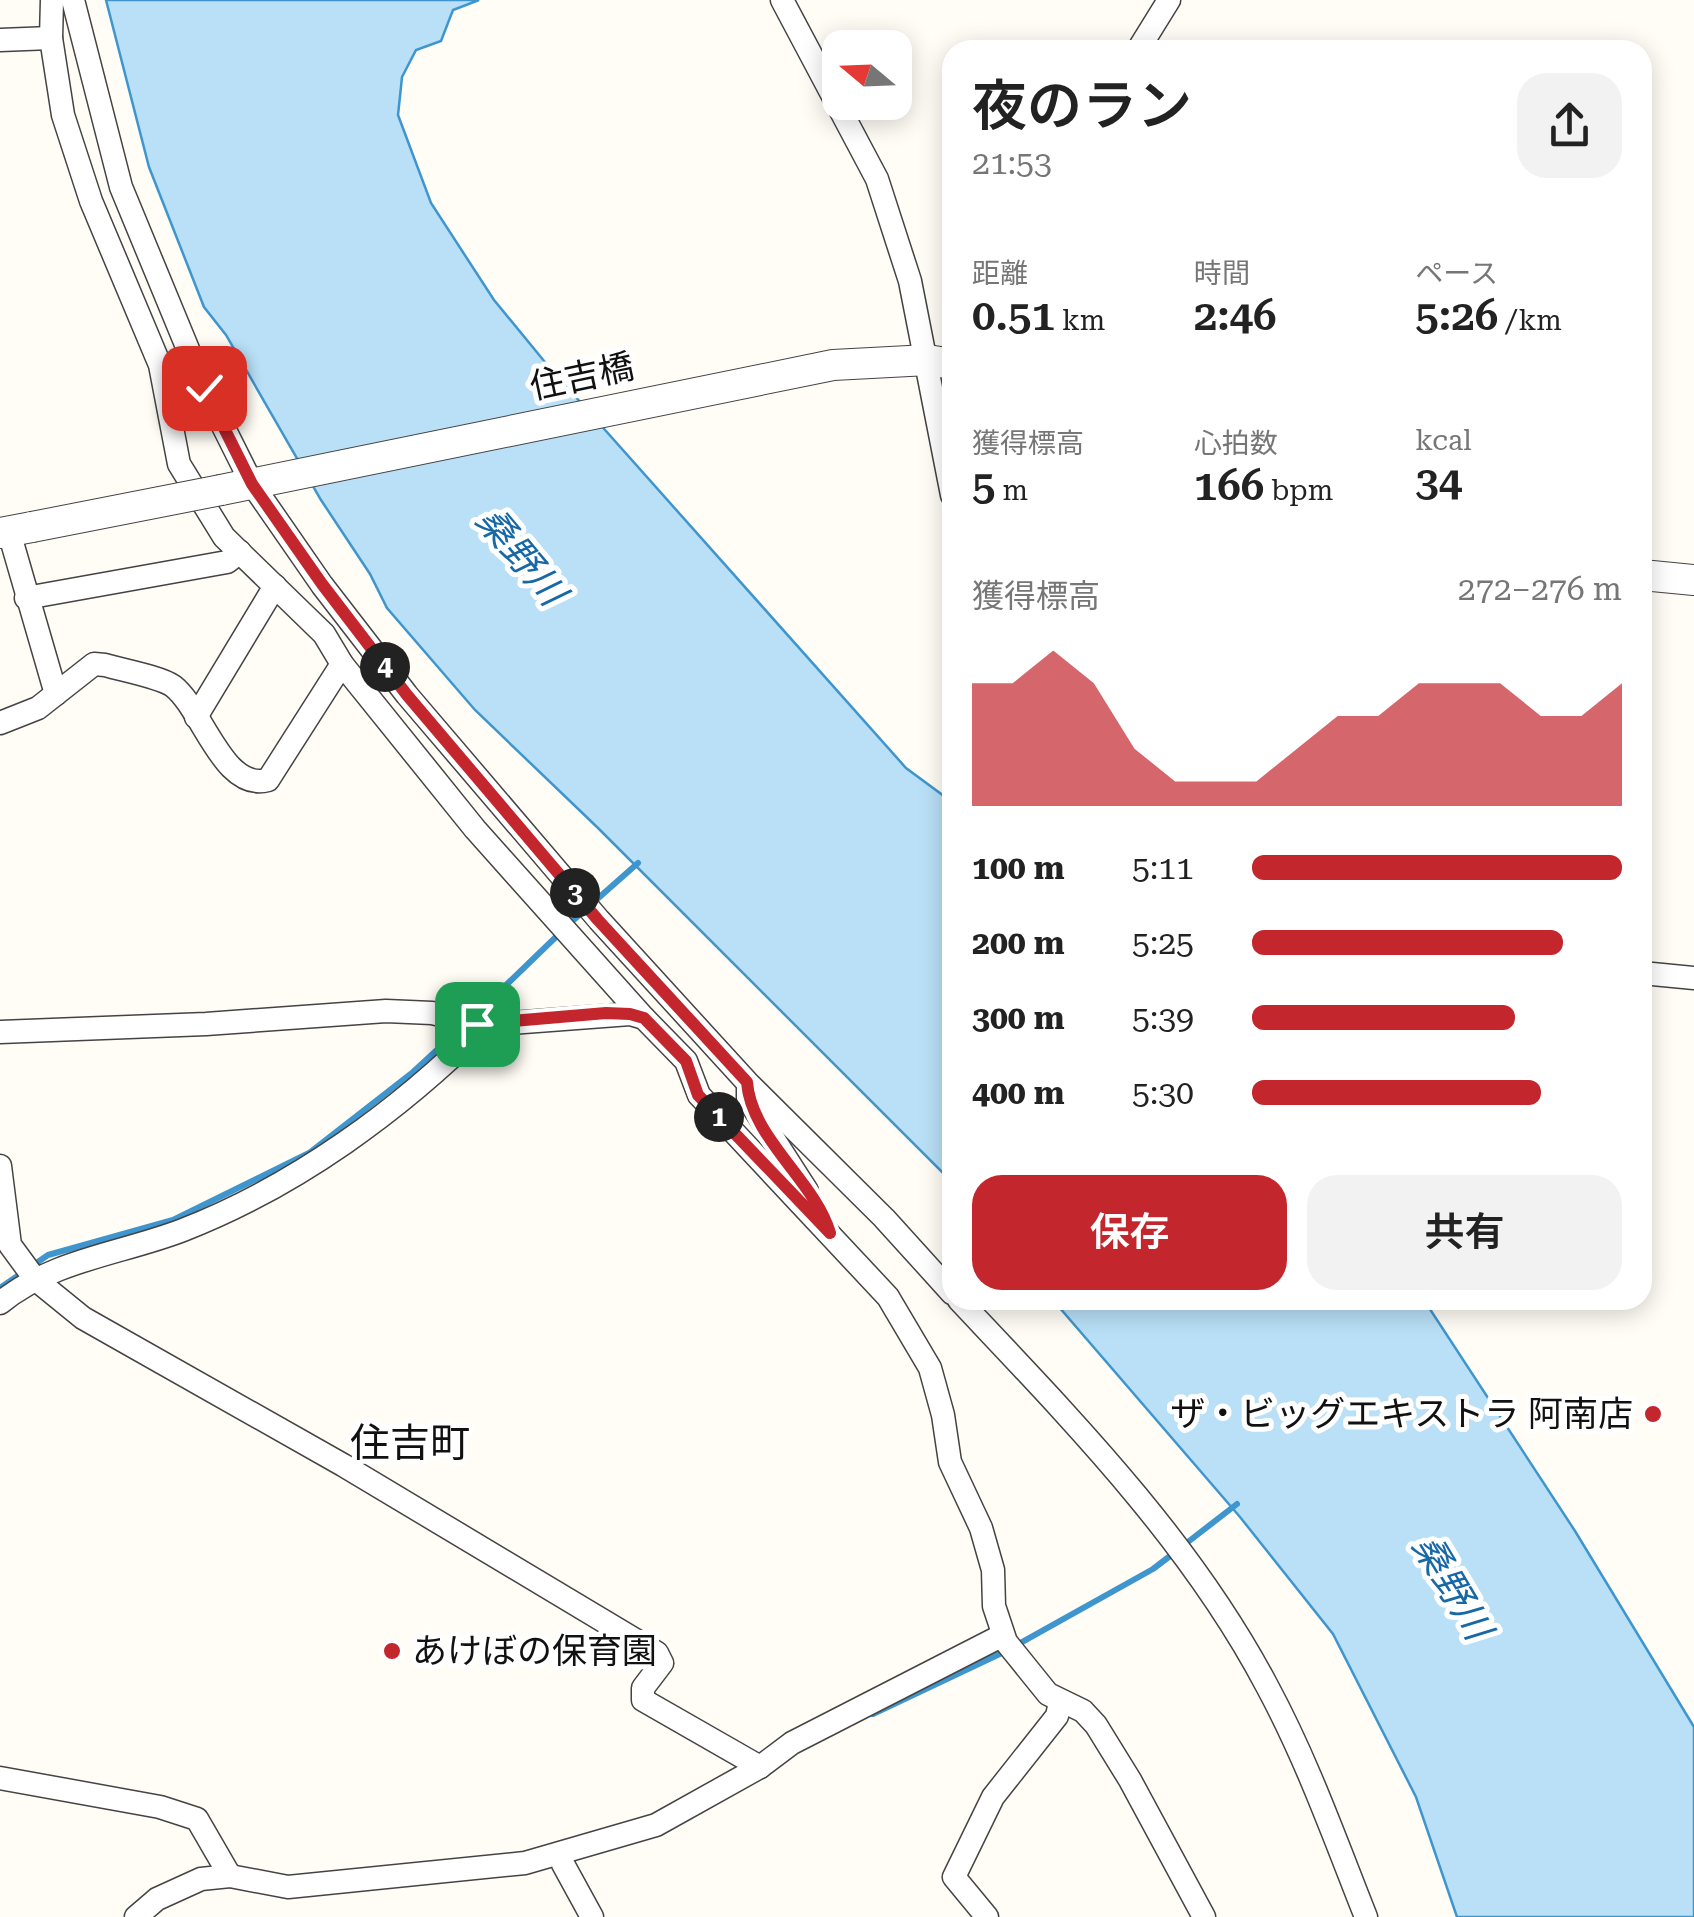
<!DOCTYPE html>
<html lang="ja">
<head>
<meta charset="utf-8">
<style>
  :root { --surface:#fff; --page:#f2f2f2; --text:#222; --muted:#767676; --accent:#c4262e }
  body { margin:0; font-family:"Roboto Serif","Noto Sans JP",serif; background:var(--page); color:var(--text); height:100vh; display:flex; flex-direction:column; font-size:38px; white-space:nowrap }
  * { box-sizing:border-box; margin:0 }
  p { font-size:32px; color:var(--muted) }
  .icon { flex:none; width:55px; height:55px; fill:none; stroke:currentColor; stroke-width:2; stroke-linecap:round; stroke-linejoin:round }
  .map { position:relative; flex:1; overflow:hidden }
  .details { position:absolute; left:942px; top:40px; width:710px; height:1270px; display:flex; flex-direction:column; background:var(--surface); border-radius:30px; box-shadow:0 5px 25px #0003 }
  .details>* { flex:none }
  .needle { width:65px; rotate:289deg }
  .fabs { position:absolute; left:822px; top:30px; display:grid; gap:20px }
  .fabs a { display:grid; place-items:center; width:90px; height:90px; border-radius:20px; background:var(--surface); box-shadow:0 5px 25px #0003; font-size:50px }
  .pin { position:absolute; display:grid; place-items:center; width:85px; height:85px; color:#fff; margin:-42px; border-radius:20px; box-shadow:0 5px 15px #0006 }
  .km { position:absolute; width:50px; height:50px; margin:-25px; border-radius:50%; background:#222; color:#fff; font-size:28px; line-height:50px; text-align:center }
  .round { display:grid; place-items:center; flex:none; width:105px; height:105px; border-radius:30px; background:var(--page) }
  .overview { display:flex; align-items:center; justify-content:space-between; height:170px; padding:0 30px }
  h1 { font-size:55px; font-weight:600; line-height:75px }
  .stats { display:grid; grid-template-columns:repeat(3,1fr); gap:15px; height:170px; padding:10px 30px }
  .stats div { display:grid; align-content:center }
  .stats b { font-size:42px; font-weight:600 }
  .stats small { font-size:28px; font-weight:400 }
  .stats p { font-size:28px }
  .chart { height:280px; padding:20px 30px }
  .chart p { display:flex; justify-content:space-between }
  .chart svg { width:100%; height:180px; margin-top:10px; fill:var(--accent); opacity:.7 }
  .cta { display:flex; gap:20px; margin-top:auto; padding:20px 30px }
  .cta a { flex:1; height:115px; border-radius:30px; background:var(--accent); color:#fff; font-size:40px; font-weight:600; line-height:115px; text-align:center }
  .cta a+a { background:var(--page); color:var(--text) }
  ul { padding:0 30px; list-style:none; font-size:32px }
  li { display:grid; grid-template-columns:160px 120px 1fr; align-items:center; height:75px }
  li i { height:25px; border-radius:12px; background:var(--accent) }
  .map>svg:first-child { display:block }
  .water { fill:#b9e0f7; stroke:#3f96cf; stroke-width:2.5 }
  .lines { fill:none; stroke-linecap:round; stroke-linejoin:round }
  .stream { stroke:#3f96cf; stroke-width:6 }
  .minor-casing { stroke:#444; stroke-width:25 }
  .tertiary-casing { stroke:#444; stroke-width:32 }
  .minor { stroke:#fff; stroke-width:22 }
  .tertiary { stroke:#fff; stroke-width:30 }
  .tertiary-bridge-casing { stroke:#444; stroke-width:32; stroke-linecap:butt }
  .tertiary-bridge { stroke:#fff; stroke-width:30 }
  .route-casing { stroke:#fff; stroke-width:20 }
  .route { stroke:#c4262e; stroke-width:12 }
  .poi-dot { fill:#c4262e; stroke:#fff; stroke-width:4 }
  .labels { text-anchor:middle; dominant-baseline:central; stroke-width:10; stroke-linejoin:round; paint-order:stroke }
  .street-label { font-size:35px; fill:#111; stroke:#fff }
  .poi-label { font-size:35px; fill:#111; stroke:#fff; text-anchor:end }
  .water-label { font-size:38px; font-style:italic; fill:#1768a6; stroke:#fff }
  .quarter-label { font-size:40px; fill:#111; stroke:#fff }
</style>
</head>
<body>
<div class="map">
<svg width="1694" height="1917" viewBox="0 0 1694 1917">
  <rect width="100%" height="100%" fill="#fffdf5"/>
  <g class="water">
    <polygon points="106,0 479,0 453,10 441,41 416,50 402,77 398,115 431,203 494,300 549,367 906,768 952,802 952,1182 598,828 475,710 387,608 370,574 321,500 226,335 204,307 149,167"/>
    <polygon points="1053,1300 1424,1300 1575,1531 1694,1727 1694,1917 1457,1917 1416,1797 1333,1634 1240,1517"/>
  </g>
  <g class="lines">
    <g class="stream">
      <polyline points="569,924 638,863"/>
      <polyline points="472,1018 560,933"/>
      <polyline points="0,1288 48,1255 173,1220 309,1153 413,1072 463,1026"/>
      <polyline points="1184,1545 1237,1504"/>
      <polyline points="1017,1645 1153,1569 1174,1553"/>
      <polyline points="873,1714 1006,1651"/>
    </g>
    <g class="minor-casing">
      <g id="minor">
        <polyline points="52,0 51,38 63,115 91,201 160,365 179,464 224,537 324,634 342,664 475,829 644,1018"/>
        <polyline points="73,0 121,187 204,388 252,484 322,585 407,695 599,920 747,1082 884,1218 952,1293"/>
        <polyline points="782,0 877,179 910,281 952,495"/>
        <polyline points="0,40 51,38"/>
        <polyline points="1138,50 1169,0"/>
        <polyline points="9,532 56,694"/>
        <polyline points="26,598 227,562 240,552"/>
        <polyline points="196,717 275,586"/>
        <path d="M 0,723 L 38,708 L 94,664 L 105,665 C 122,670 160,677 173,686 C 203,709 223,792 268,780 L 342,664"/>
        <polyline points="1642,973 1694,978"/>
        <polyline points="0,1032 206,1024 386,1011 432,1013 485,1025 630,1014 644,1018 686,1061 699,1095 888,1297 930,1368 943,1415 950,1462 981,1528 993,1570 994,1606 1006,1642 1048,1694 1083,1711 1096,1725 1130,1780 1204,1917"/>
        <polyline points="748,1090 748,1099 807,1191"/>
        <polyline points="0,1166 10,1245 35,1279 83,1318 343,1465 657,1653 662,1663 643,1688 643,1700 760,1767"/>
        <path d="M 959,1300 C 1071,1419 1190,1540 1267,1686 C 1307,1760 1335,1839 1366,1917"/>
        <path d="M 0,1303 C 54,1259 121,1254 183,1230 C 296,1186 400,1110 485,1025"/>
        <polyline points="0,1778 160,1807 197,1819 230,1876"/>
        <polyline points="561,1854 563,1864 592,1917"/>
        <polyline points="136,1917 157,1899 201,1879 230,1876 288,1887 525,1863 656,1825 760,1767 792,1743 1003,1635"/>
        <polyline points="987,1917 954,1877 993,1797 1057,1716 1060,1702"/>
      </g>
    </g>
    <g class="tertiary-casing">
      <g id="tertiary">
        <polyline points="221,490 833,365 928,360 952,364"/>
        <polyline points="0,533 32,527"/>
        <polyline points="1642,575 1694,580"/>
      </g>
    </g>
    <use href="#minor" class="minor"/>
    <use href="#tertiary" class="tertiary"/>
    <g class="tertiary-bridge-casing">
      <polyline id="tertiary-bridge" points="32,527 221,490"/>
    </g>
    <use href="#tertiary-bridge" class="tertiary-bridge"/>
  </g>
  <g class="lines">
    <g class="route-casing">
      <path id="route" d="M 204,388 L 252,484 L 322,584 L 407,695 L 598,920 L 747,1082 C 751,1138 815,1181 830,1233 L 698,1095 L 686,1061 L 644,1018 L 630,1014 L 606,1013 L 477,1024"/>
    </g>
    <use href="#route" class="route"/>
  </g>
  <g class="poi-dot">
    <circle cx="1653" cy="1414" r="10"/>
    <circle cx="392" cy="1651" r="10"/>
  </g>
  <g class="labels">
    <g class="street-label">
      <text transform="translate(582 377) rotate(-12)">住吉橋</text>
    </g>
    <g class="poi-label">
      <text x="1633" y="1414">ザ・ビッグエキストラ 阿南店</text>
      <text x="412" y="1651" text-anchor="start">あけぼの保育園</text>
    </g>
    <g class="water-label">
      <text transform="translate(521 556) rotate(50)">桑野川</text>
      <text transform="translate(1452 1587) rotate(59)">桑野川</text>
    </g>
    <g class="quarter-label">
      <text x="410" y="1443">住吉町</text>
    </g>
  </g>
</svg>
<div class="fabs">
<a><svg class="needle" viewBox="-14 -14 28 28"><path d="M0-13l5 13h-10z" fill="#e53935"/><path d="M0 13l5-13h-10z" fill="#767676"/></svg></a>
</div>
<div class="pin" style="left:477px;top:1024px;background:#1e9e55"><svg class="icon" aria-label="arrive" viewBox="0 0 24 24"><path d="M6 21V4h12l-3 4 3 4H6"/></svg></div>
<div class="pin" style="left:204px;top:388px;background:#d93025"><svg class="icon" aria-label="check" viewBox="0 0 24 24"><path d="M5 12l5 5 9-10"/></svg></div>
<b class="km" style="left:719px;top:1117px">1</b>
<b class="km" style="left:575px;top:893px">3</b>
<b class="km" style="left:385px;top:667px">4</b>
<section class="details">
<div class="overview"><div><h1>夜のラン</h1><p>21:53</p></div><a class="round"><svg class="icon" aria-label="share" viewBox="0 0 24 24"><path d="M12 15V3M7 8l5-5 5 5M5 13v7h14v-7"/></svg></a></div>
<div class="stats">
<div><p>距離</p><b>0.51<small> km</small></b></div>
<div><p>時間</p><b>2:46</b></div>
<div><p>ペース</p><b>5:26<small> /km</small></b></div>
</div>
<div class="stats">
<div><p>獲得標高</p><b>5<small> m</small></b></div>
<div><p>心拍数</p><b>166<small> bpm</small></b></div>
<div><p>kcal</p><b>34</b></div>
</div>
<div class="chart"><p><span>獲得標高</span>272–276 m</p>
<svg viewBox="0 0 160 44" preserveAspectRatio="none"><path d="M0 44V14L10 14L20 6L30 14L40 30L50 38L60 38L70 38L80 30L90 22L100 22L110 14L120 14L130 14L140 22L150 22L160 14V44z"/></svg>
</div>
<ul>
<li><b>100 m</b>5:11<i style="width:100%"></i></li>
<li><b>200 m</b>5:25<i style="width:84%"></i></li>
<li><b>300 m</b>5:39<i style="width:71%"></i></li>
<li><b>400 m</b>5:30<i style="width:78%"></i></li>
</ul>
<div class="cta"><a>保存</a><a>共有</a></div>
</section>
</div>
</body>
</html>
